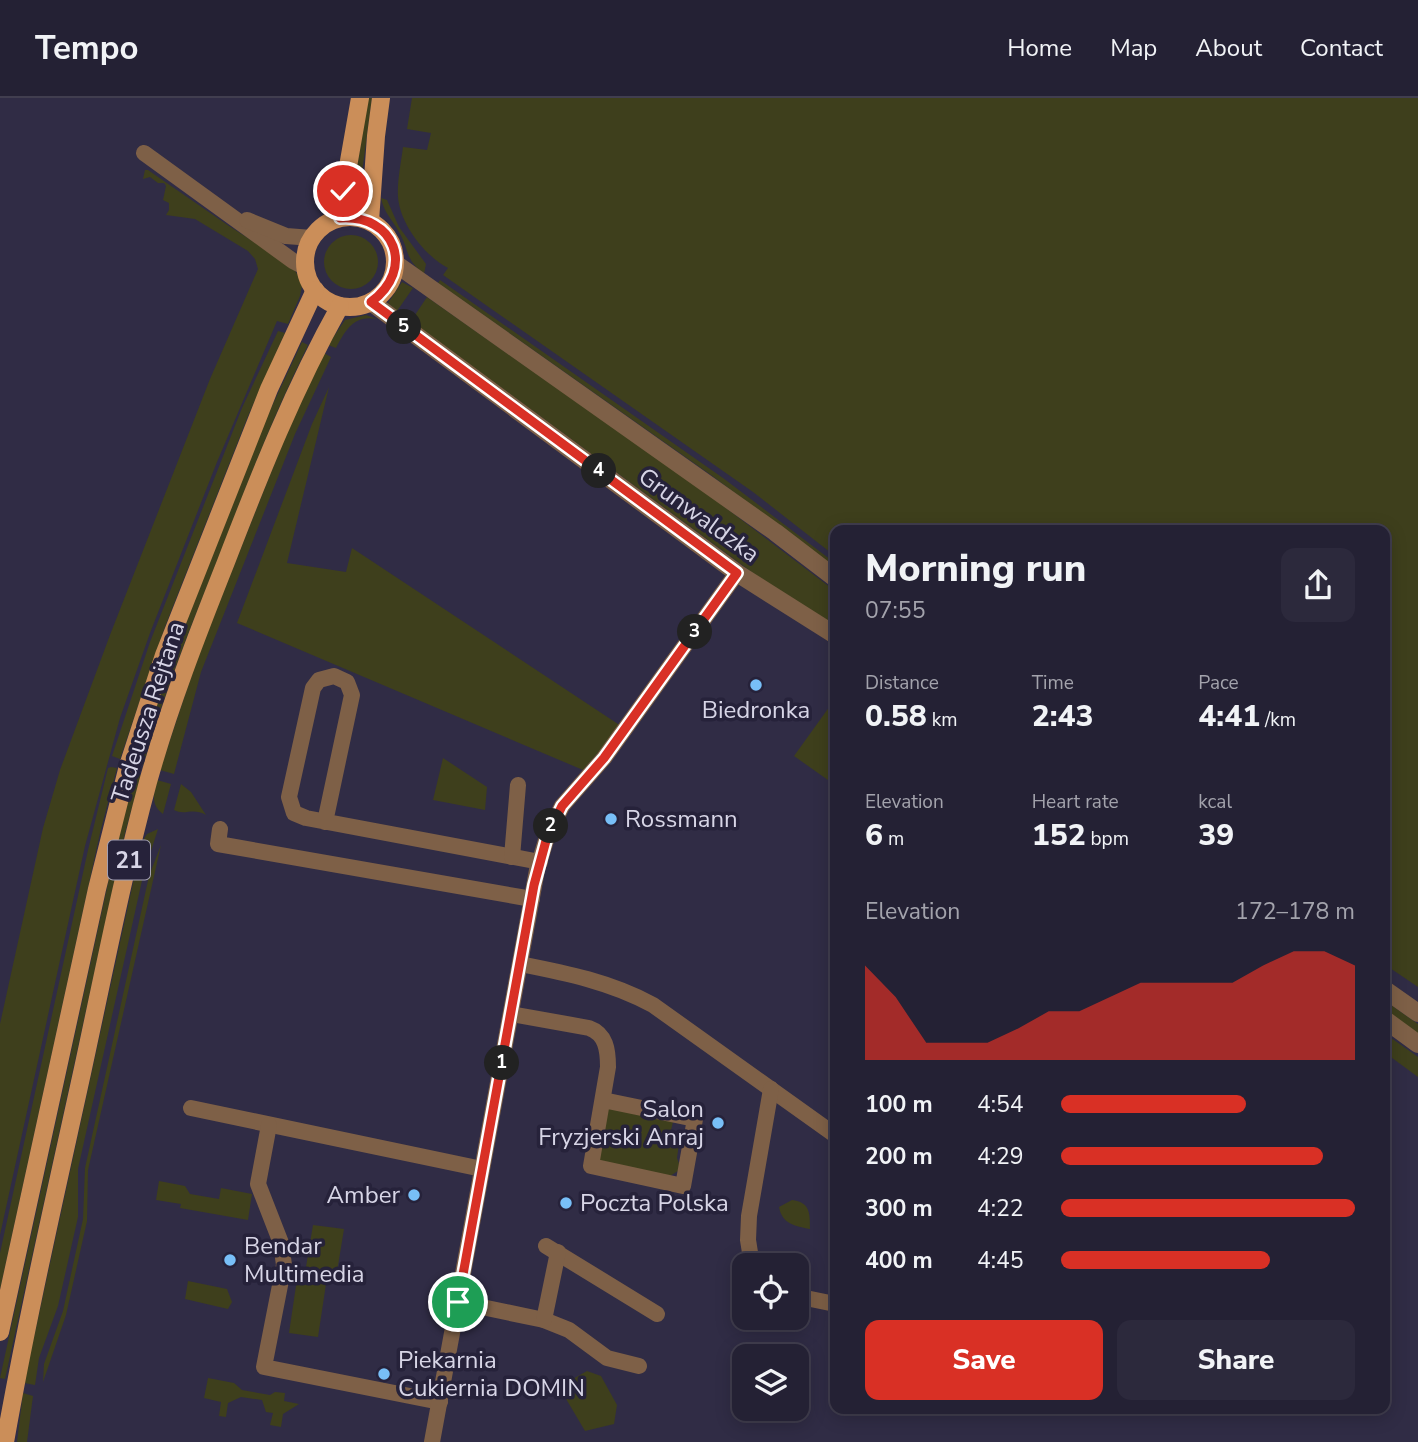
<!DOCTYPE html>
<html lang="en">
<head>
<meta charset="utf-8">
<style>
  :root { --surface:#242134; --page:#2c293c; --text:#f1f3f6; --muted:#a3a3ac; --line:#413e4f; --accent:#d93025 }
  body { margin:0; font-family:"Nunito Sans",sans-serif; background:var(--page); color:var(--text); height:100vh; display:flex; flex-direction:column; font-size:26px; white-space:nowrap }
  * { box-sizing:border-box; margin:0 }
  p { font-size:23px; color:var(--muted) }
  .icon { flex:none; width:38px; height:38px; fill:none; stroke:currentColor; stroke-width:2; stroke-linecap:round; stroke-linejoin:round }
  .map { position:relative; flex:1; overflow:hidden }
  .panel { position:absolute; left:830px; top:427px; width:560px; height:889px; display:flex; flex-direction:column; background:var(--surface); border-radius:14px; box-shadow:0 4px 18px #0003,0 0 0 2px var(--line) }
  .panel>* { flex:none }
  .buttons { position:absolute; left:732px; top:1155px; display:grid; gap:14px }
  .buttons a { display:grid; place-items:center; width:77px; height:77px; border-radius:14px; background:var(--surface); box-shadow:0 4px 18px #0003,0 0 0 2px var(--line); font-size:35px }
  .pin { position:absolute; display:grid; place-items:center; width:60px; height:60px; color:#fff; margin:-30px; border:4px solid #fff; border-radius:50%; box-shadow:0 2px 7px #0007 }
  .km { position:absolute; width:35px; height:35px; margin:-18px; border-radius:50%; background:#222; color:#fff; font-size:19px; line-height:35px; text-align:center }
  .round { display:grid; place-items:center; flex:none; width:74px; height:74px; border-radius:14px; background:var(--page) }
  .headline { display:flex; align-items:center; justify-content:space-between; height:119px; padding:0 35px }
  h1 { font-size:38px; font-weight:800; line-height:52px }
  .figures { display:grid; grid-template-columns:repeat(3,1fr); gap:10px; height:119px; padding:7px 35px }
  .figures div { display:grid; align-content:center }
  .figures b { font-size:30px; font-weight:800 }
  .figures small { font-size:19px; font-weight:400 }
  .figures p { font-size:19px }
  .chart { height:196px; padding:14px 35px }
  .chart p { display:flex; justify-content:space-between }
  .chart svg { width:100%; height:126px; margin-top:7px; fill:var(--accent); opacity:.7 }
  .cta { display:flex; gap:14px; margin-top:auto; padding:14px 35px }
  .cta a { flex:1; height:80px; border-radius:14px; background:var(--accent); color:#fff; font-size:28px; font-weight:800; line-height:80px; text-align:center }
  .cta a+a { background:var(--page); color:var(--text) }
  ul { padding:0 35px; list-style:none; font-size:23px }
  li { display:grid; grid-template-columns:112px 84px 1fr; align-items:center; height:52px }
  li i { height:18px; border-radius:9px; background:var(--accent) }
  header { display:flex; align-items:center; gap:42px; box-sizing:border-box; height:98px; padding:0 35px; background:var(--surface); border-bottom:2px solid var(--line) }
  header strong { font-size:33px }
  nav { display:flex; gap:38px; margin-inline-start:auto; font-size:24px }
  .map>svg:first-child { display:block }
  .green { fill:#3e3f1c }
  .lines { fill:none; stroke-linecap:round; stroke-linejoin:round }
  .minor { stroke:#7e6047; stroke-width:16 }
  .tertiary { stroke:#7e6047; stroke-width:18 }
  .primary { stroke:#cb8e59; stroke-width:18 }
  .route-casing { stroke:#fff; stroke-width:14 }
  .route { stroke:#d93025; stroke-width:9 }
  .poi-dot { fill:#78bff7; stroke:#26223a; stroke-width:2.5 }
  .labels { text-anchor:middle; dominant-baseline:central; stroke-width:7; stroke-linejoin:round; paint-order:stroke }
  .shield { fill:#26223a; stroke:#a29fb2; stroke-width:2 }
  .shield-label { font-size:23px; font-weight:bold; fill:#d7d5e6 }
  .street-label { font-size:24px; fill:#d7d5e6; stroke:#26223a }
  .poi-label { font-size:24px; fill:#d7d5e6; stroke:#26223a; text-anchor:start }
</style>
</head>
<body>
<header>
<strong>Tempo</strong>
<nav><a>Home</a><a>Map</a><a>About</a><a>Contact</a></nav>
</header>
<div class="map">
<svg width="1418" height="1344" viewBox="0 0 1418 1344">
  <rect width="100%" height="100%" fill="#302c45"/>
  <g class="green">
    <polygon points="368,0 372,0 361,82 355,81"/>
    <path d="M 412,0 L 1418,0 L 1418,889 L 1384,866 L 1384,432 L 835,432 L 835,458 L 753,394 L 443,177 L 448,170 C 425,158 400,126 398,99 C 397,83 401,65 403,49 L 427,52 L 431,35 L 407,31 Z"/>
    <polygon points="145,72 148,72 229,128 292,168 299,179 302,188 300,198 288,226 277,223 217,364 150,535 120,620 85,748 0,1137 0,926 43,730 60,672 110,537 210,281 258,171 255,161 248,153 195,121 166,117 169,112 169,105 163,102 166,88 164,85 158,85 150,79 143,81"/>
    <path d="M 381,100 L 387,102 L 399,129 L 426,166 L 424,176 C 404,160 410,153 399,134 C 392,121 384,115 381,100 Z"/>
    <circle cx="351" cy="164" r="27"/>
    <polygon points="440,182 723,380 835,465 835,470 711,377 438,185"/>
    <polygon points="402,184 413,190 397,213 388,205"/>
    <polygon points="427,199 709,397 835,493 835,527 757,478 411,223"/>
    <path d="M 366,217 L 377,221 C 354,217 346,231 336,250 L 328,247 L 345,222 Z"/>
    <polygon points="278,233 285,235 248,318 166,526 120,661 112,658 150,544 242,310"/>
    <path d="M 302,244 L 308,247 C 275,314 248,383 221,453 C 193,523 164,594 143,667 L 137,666 L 165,578 L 265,323 Z"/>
    <polygon points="324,255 331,259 295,336 201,574 174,676 160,672 198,558 291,324"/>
    <polygon points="329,289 287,465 346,474 352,450 621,628 583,672 237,525 312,326"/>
    <polygon points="835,601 835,687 794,658"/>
    <polygon points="443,660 487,689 485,712 433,702"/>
    <polygon points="111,669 117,670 100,735 0,1192 0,1155 88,752 108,670"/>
    <polygon points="134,675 141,677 125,735 5,1281 0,1280 117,744"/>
    <path d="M 157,682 L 171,686 L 163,716 C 150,706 154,696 157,682 Z"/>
    <path d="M 181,686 L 191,694 L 206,717 C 193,709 185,718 174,712 Z"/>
    <polygon points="158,731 143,778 78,1071 78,1119 58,1208 39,1260 35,1287 24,1285 142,744 147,736"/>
    <polygon points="161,747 88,1072 87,1123 66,1217 43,1284 44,1266 63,1213 83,1121 85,1070 149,778"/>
    <polygon points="1384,902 1418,926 1418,937 1384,913"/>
    <polygon points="1384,935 1418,959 1418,979 1384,954"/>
    <polygon points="615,1008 673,1024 671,1032 679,1046 677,1060 681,1071 667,1080 601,1064 598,1060 606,1011"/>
    <polygon points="159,1083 185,1088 190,1096 219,1101 221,1090 252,1096 248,1122 180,1110 181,1106 156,1102"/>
    <path d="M 792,1102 C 810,1104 810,1115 810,1131 C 795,1128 782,1126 779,1109 Z"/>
    <polygon points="313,1127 344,1131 336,1180 305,1175"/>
    <polygon points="297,1181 326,1186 318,1239 289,1235"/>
    <polygon points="188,1183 227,1191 232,1204 228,1211 185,1201"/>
    <polygon points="587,1273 601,1278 617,1307 614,1326 585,1333 562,1294 564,1286"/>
    <polygon points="208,1280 234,1285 242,1292 270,1297 275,1294 285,1295 284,1303 299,1306 283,1316 281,1329 270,1327 273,1315 266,1314 262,1302 241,1299 228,1305 226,1319 219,1318 221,1304 204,1300"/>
    <polygon points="23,1295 33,1298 27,1344 17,1344"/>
  </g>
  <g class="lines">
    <g class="minor">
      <polyline points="144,55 293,163 305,169"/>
      <polyline points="247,122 286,138 312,140"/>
      <polyline points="325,724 352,597 347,584 334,578 319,582 313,590 289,699 294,715 306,720 540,764"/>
      <polyline points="220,731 218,746 532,801"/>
      <polyline points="512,759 518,687"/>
      <path d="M 520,866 C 566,875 611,884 653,907 L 835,1037"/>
      <path d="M 511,916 L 589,930 C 606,936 608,952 608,969 L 591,1068 L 683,1088 L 695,1021 L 603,1002"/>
      <polyline points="191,1010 482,1071"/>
      <polyline points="269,1027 258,1086 281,1145 284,1167 264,1269 440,1304"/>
      <polyline points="546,1148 657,1216"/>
      <polyline points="752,1167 748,1142 749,1118 771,991"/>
      <polyline points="796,1198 835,1206"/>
      <polyline points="458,1204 544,1222 569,1232 607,1260 639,1268"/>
      <polyline points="544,1222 558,1154"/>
      <polyline points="432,1344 537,772 547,739 562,708 604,660 737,475"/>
    </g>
    <g class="tertiary">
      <polyline points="396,166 775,434 835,480"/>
      <polyline points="371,204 737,475 835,537"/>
      <polyline points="1384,891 1418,915"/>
      <polyline points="1384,921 1418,946"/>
    </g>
    <g class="primary">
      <circle cx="350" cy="164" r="45"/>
      <polyline points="339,120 360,0"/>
      <polyline points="370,123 376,38 381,0"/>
      <polyline points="0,1234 97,791 128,668 164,557 269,291 315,192"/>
      <path d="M 5,1344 C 27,1220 55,1098 82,975 C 103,878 122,780 148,684 C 169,609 197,537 226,464 C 260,376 294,290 340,208"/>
    </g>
  </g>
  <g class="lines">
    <g class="route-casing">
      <path id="route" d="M 343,93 L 340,120 C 395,116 416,171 371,204 L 737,475 L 604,660 L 562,708 L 547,739 L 534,787 L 458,1204"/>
    </g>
    <use href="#route" class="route"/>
  </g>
  <g class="poi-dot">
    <circle cx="756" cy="587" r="7"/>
    <circle cx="611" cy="721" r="7"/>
    <circle cx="718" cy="1025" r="7"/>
    <circle cx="414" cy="1097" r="7"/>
    <circle cx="566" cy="1105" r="7"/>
    <circle cx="230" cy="1162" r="7"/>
    <circle cx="384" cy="1276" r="7"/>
  </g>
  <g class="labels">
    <rect class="shield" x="108" y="742.5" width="42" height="39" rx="5"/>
    <g class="shield-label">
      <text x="129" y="762">21</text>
    </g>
    <g class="street-label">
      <text transform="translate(699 417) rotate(36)">Grunwaldzka</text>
      <text transform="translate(148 614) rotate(-72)">Tadeusza Rejtana</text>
    </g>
    <g class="poi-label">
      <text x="756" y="612" text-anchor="middle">Biedronka</text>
      <text x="625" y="721">Rossmann</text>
      <text x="704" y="1011" text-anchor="end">Salon<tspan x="704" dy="28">Fryzjerski Anraj</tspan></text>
      <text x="400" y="1097" text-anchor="end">Amber</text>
      <text x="580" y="1105">Poczta Polska</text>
      <text x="244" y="1148">Bendar<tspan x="244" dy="28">Multimedia</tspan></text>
      <text x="398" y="1262">Piekarnia<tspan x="398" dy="28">Cukiernia DOMIN</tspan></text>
    </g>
  </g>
</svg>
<div class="buttons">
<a><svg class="icon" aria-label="locate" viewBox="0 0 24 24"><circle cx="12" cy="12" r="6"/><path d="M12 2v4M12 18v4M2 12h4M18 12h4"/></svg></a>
<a><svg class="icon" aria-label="layers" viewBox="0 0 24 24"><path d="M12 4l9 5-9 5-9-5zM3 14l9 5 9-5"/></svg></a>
</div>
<div class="pin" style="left:458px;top:1204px;background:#1e9e55"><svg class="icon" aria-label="arrive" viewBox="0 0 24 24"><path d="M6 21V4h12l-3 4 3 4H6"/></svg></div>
<div class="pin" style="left:343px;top:93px;background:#d93025"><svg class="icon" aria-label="check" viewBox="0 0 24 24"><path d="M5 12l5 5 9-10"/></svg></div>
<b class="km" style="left:502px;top:965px">1</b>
<b class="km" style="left:551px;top:728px">2</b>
<b class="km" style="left:695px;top:534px">3</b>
<b class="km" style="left:599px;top:373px">4</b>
<b class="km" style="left:404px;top:229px">5</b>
<section class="panel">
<div class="headline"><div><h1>Morning run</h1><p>07:55</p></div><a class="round"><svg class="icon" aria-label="share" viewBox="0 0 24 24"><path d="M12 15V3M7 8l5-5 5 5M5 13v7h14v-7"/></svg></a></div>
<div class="figures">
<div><p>Distance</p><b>0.58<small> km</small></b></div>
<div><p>Time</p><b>2:43</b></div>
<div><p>Pace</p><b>4:41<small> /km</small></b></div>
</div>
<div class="figures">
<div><p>Elevation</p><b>6<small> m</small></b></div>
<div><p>Heart rate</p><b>152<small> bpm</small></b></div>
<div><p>kcal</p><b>39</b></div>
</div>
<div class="chart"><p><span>Elevation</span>172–178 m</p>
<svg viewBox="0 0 160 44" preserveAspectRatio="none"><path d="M0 44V11L10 22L20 38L30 38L40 38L50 33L60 27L70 27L80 22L90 17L100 17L110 17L120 17L130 11L140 6L150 6L160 11V44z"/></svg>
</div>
<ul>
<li><b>100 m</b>4:54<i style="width:63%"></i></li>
<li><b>200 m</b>4:29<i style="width:89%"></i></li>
<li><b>300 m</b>4:22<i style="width:100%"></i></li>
<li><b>400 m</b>4:45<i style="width:71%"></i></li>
</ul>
<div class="cta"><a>Save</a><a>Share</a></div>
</section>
</div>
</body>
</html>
